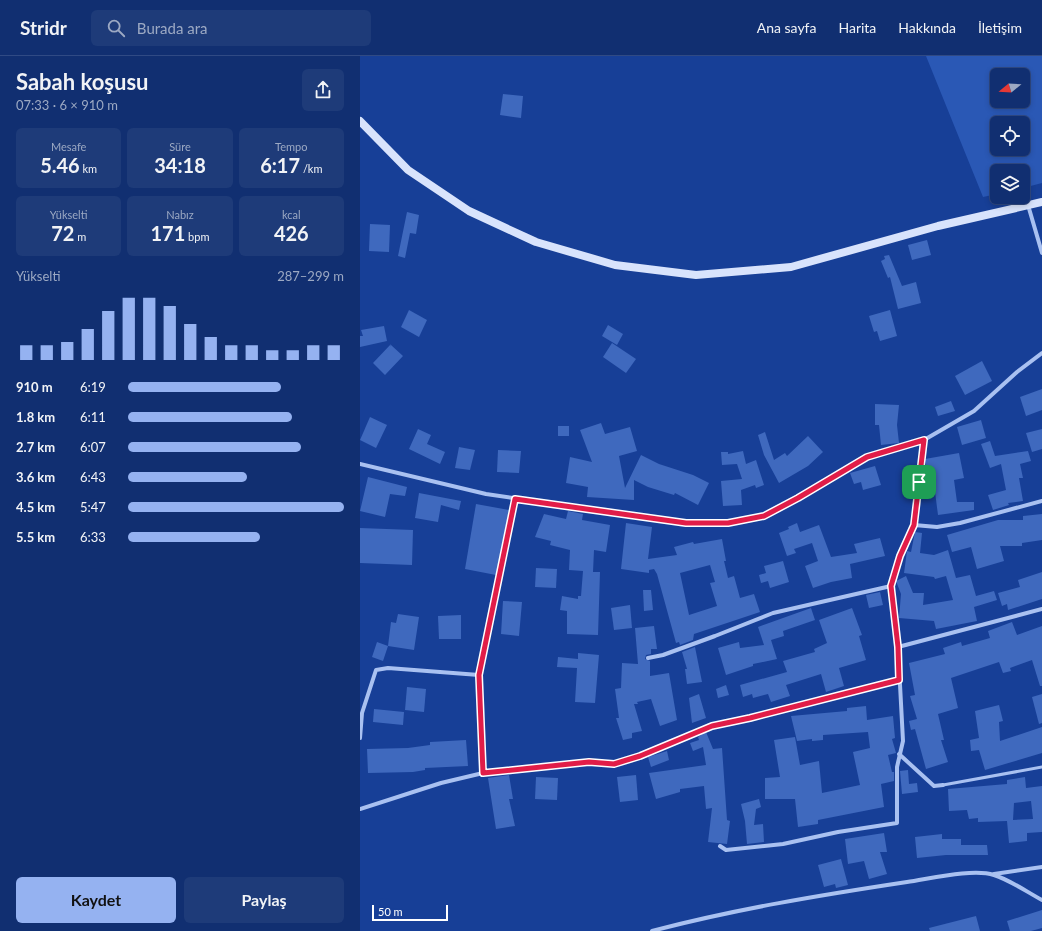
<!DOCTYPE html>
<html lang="tr">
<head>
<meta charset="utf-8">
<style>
  :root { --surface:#112f71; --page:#1e3b79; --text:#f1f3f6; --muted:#9ca9c3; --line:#304a84; --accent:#95b2f1 }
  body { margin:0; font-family:Lato,sans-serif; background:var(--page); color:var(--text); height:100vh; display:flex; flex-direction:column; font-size:15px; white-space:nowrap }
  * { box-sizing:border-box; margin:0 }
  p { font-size:13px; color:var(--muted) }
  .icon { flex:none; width:22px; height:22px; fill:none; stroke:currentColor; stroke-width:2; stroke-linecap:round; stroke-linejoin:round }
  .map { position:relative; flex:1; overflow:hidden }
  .side { display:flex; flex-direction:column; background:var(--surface); width:360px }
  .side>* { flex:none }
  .needle { width:26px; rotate:252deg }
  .tools { position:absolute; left:630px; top:12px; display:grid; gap:8px }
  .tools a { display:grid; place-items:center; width:40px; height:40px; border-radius:6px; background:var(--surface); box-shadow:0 2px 6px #0003,0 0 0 1px var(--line); font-size:20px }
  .scale { position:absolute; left:12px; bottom:10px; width:76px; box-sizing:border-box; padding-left:4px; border:2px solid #fff; border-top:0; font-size:11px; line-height:14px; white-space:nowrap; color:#fff; -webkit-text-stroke:3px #173f97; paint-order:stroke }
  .pin { position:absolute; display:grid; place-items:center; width:34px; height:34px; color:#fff; margin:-17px; border-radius:8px; box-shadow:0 2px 6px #0006 }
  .round { display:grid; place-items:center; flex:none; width:42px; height:42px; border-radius:6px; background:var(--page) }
  .overview { display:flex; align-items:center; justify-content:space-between; height:68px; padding:0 16px }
  h1 { font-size:22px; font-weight:700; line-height:30px }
  .stats { display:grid; grid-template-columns:repeat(3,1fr); gap:6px; height:68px; padding:4px 16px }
  .stats div { display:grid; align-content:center; border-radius:6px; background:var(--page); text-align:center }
  .stats b { font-size:20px; font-weight:700 }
  .stats small { font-size:11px; font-weight:400 }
  .stats p { font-size:11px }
  .chart { height:112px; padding:8px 16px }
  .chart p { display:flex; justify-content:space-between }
  .chart svg { width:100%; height:72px; margin-top:4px; stroke:var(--accent); stroke-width:6 }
  .action { display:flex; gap:8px; margin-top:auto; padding:8px 16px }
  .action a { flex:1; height:46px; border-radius:6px; background:var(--accent); color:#111; font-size:16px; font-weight:700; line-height:46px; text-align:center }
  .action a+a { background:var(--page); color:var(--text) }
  ul { padding:0 16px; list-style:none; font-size:13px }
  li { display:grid; grid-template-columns:64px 48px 1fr; align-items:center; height:30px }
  li i { height:10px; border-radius:5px; background:var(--accent) }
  header { display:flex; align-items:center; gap:24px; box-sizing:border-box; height:56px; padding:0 20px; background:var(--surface); border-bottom:1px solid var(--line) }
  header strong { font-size:19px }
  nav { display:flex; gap:22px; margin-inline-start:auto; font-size:14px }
  .search { width:280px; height:36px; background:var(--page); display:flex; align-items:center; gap:10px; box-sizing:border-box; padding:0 14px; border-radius:6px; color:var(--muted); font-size:15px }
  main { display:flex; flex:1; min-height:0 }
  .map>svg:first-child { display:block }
  .green { fill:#2a58b5; fill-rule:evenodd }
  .building { fill:#3f69be; fill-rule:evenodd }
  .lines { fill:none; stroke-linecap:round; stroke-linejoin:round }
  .lane { stroke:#a9c1f1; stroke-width:3 }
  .street { stroke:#a9c1f1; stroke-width:4 }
  .secondary { stroke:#d8e3fc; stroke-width:8 }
  .route-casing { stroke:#fff; stroke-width:8 }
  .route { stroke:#e11d48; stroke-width:5 }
</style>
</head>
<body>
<header>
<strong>Stridr</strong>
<div class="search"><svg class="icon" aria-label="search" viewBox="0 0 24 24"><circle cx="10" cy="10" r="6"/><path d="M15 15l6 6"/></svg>Burada ara</div>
<nav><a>Ana sayfa</a><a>Harita</a><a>Hakkında</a><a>İletişim</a></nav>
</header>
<main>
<section class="side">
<div class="overview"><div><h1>Sabah koşusu</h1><p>07:33 · 6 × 910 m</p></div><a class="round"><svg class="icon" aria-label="share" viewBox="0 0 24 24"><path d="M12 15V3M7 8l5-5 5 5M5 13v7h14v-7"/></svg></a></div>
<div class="stats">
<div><p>Mesafe</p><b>5.46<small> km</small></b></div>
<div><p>Süre</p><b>34:18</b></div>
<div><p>Tempo</p><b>6:17<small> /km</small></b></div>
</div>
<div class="stats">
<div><p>Yükselti</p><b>72<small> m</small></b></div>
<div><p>Nabız</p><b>171<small> bpm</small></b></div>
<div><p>kcal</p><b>426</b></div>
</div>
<div class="chart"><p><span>Yükselti</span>287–299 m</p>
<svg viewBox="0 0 160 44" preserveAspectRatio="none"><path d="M5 44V35M15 44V35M25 44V33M35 44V25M45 44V14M55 44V6M65 44V6M75 44V11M85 44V22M95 44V30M105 44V35M115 44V35M125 44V38M135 44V38M145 44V35M155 44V35"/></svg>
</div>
<ul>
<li><b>910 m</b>6:19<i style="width:71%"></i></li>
<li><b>1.8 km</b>6:11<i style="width:76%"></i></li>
<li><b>2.7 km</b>6:07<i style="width:80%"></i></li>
<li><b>3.6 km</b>6:43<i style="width:55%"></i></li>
<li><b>4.5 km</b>5:47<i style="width:100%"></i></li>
<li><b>5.5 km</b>6:33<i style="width:61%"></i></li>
</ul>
<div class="action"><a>Kaydet</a><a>Paylaş</a></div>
</section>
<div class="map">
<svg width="682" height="875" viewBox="0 0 682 875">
  <rect width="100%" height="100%" fill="#173f97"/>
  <path class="green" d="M 566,0 L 682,0 L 682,127 L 663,132 L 663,115 L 637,115 L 637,138 L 623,141 ZM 637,19 L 663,19 L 663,45 L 637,45 ZM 637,67 L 663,67 L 663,93 L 637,93 Z"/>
  <g class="building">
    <polygon points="143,38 163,40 161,62 140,59"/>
    <polygon points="47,156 59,159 56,178 50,177 45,202 38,200"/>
    <polygon points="10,168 30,169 29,196 9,195"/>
    <polygon points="567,184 571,199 552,204 548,189"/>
    <polygon points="529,199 542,230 556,226 561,247 538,253 530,221 528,222 521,205 525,203 524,200"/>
    <polygon points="49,254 67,264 59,281 41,271"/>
    <polygon points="530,254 537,280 520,285 517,275 514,276 509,260"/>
    <polygon points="248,269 263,278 257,289 242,280"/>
    <polygon points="24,270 27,285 0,291 0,280 3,280 1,274"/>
    <polygon points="252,287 276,303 266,317 243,301"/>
    <polygon points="31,288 30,291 31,289 43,300 25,319 13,307"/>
    <polygon points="622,305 632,325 605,339 595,320"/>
    <polygon points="682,333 682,354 666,360 660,341"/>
    <polygon points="591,345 595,355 578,360 575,351"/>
    <polygon points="515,348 539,349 537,369 539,387 521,389 519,369 515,369"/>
    <polygon points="10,361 27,369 16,392 0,384"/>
    <polygon points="621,364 626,382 602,389 597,371"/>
    <polygon points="241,367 245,378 270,371 277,395 259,400 265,432 281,399 299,408 333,419 349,427 338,449 315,437 314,439 288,431 274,424 274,444 227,441 228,431 206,427 210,401 232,406 220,374"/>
    <rect x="198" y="370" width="11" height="10"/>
    <polygon points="58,373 71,379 67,388 85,396 80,408 49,393"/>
    <polygon points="682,373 682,393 672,396 666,377"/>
    <polygon points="405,376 414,404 425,397 427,400 448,380 463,396 448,410 419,427 404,399 398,379"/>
    <polygon points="630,385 635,400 668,395 671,405 660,408 663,422 659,422 663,445 648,447 649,449 633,454 628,439 646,434 641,408 630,412 621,388"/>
    <polygon points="99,391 115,394 110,414 95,412"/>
    <polygon points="138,394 161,395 159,417 137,416"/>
    <polygon points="383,395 386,408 396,404 404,429 396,432 395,429 381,434 382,449 363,450 361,425 382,423 377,408 362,409 361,396 368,396 368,398"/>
    <polygon points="599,397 604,422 594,424 597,446 614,446 614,454 578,459 574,428 570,429 565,403"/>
    <polygon points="515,410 521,429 503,434 501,426 494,428 490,417"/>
    <polygon points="8,421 47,431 45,440 30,438 25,461 0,455"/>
    <polygon points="59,437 101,445 99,454 81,449 78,466 55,462"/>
    <polygon points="116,448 149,454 136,519 105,513"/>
    <polygon points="208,455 223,458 222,464 250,469 246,496 234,494 233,516 240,516 238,579 207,578 207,555 200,554 202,540 218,543 218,540 221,540 223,515 209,514 210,494 190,489 191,485 175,481 184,458 206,463"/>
    <polygon points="682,458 682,484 662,487 662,490 640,490 644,505 617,513 611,491 592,496 587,479 638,464 663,464 663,460"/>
    <path d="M 266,467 L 292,471 L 288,503 L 317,499 L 314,491 L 333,486 L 334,488 L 362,483 L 366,505 L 364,505 L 368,522 L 374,520 L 380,542 L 394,538 L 400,556 L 334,578 L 333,584 L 320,589 L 319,586 L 316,587 L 297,518 L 294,513 L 289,514 L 289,517 L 261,513 ZM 350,509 L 355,526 L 350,527 L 357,550 L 329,559 L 320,517 Z"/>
    <polygon points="437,467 440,476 459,469 471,501 497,497 494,488 520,482 525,500 490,508 492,522 471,526 453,532 445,510 458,505 452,487 434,493 436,497 427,500 419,477 429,473 428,471"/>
    <polygon points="0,472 53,474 52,509 0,507"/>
    <polygon points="555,476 562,477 560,497 574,499 588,494 596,522 610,519 616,540 634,535 637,544 614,551 617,565 576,573 574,565 539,562 541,538 536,525 546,520 553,537 564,537 563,549 593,544 586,520 575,523 574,521 544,517 547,495 551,496"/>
    <polygon points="423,505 429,526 410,532 408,525 401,527 399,519 406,517 404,510"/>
    <polygon points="176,512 197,513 196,532 175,531"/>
    <polygon points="682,516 682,543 648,554 647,548 642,550 638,537 660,531 658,524"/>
    <polygon points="283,534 291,534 293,554 284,555"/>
    <polygon points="520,536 523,549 509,552 506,539"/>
    <polygon points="143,545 162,546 159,580 141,578"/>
    <polygon points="270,549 272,572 254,574 251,552"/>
    <polygon points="451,552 455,564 423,575 424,580 411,584 417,603 393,608 393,610 366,619 358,592 379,586 380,592 404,589 398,571"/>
    <polygon points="492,552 502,579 499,580 506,604 479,612 484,630 466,636 461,618 426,629 430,640 411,646 408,638 393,642 392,638 383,641 380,629 427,616 423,605 455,596 454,593 467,587 459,564"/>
    <polygon points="38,558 59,561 54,594 28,590 23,605 12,601 17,586 28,590 31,566 36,567"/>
    <polygon points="101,559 101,583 79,583 78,560"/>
    <polygon points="652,566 657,579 682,570 682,630 680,630 672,604 650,612 651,615 643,617 639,606 591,622 598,652 578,658 584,684 581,684 588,706 566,713 555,673 551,674 549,665 557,663 550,640 555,639 549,607 585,598 583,592 601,586 602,590 630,582 628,575"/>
    <polygon points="294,570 297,593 291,593 291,598 286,599 285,603 290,605 290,620 309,617 317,664 300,670 291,643 277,646 278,648 274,648 282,675 272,677 272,682 263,684 256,662 259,662 255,633 261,632 262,607 278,608 275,572"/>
    <polygon points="335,591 342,626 327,628 325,613 327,613 322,596"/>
    <polygon points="218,597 239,599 235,647 215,646 217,612 197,611 198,601 218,603"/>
    <polygon points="366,629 369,639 358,642 356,633"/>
    <polygon points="47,631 66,633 64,656 45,654"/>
    <polygon points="339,638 346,662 332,667 329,642"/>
    <polygon points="682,638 682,667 679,668 672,641"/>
    <polygon points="639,649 643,665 639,666 640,685 682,671 682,697 625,714 619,694 611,695 610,684 619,682 615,655"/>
    <polygon points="506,650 507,664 533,660 535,682 532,683 536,697 528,699 532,716 534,716 534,725 521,728 524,751 458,764 458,768 438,771 435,743 405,743 405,722 420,721 414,684 435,681 440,709 459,705 462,737 500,729 493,696 510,692 508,676 463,679 463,684 452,685 452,683 437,685 431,660 487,655 487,652"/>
    <polygon points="14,653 44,656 43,669 13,666"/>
    <polygon points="346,676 353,693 362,692 367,764 370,765 367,788 348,786 352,752 346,753 344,730 320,733 320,736 296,743 289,717 346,709 343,691 333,695 330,687 339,684 338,681"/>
    <polygon points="106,684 108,710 65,712 65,714 53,716 8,717 7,693 48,692 70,689 70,686"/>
    <polygon points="307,695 309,704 291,711 288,701"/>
    <polygon points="548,714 549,728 557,727 558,736 542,738 540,715"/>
    <polygon points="149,719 153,743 149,743 155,770 136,773 128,722"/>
    <polygon points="276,719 278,744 260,746 257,721"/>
    <polygon points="176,721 198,722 197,744 175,743"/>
    <path d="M 665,721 L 666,732 L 682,730 L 682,776 L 667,777 L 667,785 L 649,787 L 647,765 L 618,766 L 618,762 L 609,763 L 607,754 L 589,755 L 588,733 L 647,728 L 647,724 ZM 671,745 L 673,763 L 653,764 L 654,747 Z"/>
    <polygon points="399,743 401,751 396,753 394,769 403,768 404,786 387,788 385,765 381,748"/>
    <polygon points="524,777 527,796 520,796 527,818 509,823 504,805 488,808 485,783"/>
    <polygon points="582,778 582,783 601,783 601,789 627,789 628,799 586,799 557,802 555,781"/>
    <polygon points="481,803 488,829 476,832 475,828 464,831 458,809"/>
    <polygon points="682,854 682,872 671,875 650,875 647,865"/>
    <polygon points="616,860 620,875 570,875 569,872"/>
  </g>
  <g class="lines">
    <polyline class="lane" points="583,729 682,711"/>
    <g class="street">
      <polyline points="668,149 682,197"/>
      <polyline points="0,408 126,438 325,467 368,467 404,460 438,442 507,401 564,384 614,355 657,316 682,297"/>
      <polyline points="554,469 577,471 600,467 682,445"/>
      <polyline points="538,591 682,553"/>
      <polyline points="288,602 303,599 355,580 413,557 531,530"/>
      <polyline points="0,682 2,657 16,614 28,612 119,619"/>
      <polyline points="539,698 574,730 583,729"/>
      <polyline points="123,717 119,619 155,443"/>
      <polyline points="0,753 81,727 123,717 229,706 254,708 280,700 352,670 390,662 539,624"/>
      <polyline points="360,790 366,794 423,788 478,776 537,767 537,711 543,685 538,591 531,530 540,500 554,469 564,384"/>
      <polyline points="634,818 682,811"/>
      <path d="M 292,875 C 376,853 461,839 547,826 C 569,823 613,812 634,819 C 650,824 667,836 682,844"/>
    </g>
    <polyline class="secondary" points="0,65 48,114 109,155 176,186 255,209 336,219 431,211 578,170 682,146"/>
  </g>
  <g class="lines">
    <g class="route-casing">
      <polygon id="route" points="564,384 554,469 540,500 531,530 538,591 539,624 390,662 352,670 280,700 254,708 229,706 123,717 119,619 155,443 326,467 368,467 404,460 438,442 507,401"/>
    </g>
    <use href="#route" class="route"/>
  </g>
</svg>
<div class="tools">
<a><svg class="needle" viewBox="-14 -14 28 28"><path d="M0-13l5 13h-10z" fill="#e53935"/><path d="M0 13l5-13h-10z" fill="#9ca9c3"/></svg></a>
<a><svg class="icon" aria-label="locate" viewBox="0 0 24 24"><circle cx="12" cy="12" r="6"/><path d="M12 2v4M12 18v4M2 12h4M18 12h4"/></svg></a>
<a><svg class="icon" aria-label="layers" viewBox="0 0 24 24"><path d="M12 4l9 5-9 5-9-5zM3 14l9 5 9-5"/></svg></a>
</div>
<div class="scale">50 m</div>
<div class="pin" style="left:559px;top:426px;background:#1e9e55"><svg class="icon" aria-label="arrive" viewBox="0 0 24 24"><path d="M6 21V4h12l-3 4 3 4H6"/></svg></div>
</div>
</main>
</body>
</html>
